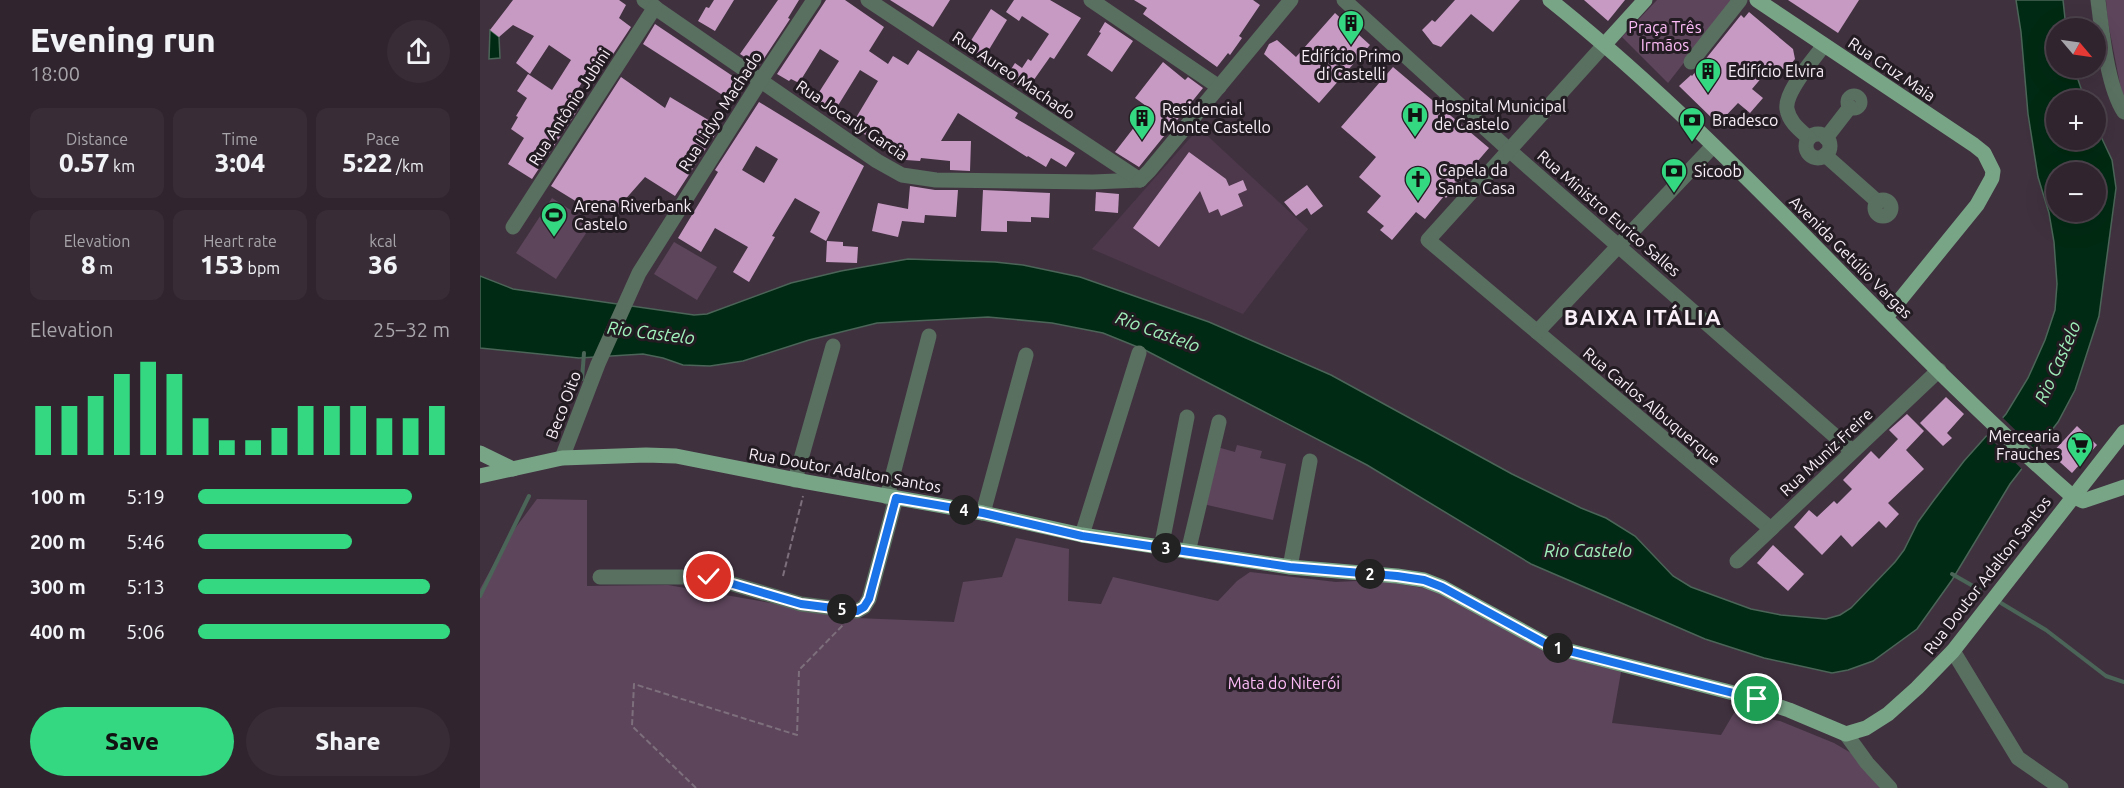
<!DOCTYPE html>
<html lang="en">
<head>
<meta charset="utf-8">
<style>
  :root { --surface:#30252f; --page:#382d37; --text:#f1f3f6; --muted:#a8a5aa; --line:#4b424b; --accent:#34d881 }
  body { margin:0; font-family:Ubuntu,sans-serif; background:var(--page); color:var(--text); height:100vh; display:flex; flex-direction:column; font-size:22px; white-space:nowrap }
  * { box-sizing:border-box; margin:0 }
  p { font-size:20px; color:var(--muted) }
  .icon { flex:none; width:33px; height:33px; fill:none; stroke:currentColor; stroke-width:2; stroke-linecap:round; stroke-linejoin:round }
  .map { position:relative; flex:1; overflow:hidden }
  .panel { display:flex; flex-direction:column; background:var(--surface); width:480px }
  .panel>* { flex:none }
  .needle { width:39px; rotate:119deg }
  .tools { position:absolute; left:1566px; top:18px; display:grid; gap:12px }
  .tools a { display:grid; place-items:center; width:60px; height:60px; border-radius:50%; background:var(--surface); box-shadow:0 6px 24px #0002,0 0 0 2px var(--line); font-size:30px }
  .pin { position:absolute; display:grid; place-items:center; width:51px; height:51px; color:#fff; margin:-26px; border:3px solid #fff; border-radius:50%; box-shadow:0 2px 6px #0007 }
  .km { position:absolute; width:30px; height:30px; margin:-15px; border-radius:50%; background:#222; color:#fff; font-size:16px; line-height:30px; text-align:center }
  .round { display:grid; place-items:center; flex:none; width:63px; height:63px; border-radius:32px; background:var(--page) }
  .overview { display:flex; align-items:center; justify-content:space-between; height:102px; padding:0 30px }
  h1 { font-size:33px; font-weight:800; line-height:45px }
  .metrics { display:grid; grid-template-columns:repeat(3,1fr); gap:9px; height:102px; padding:6px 30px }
  .metrics div { display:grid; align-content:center; border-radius:12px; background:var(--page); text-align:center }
  .metrics b { font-size:26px; font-weight:800 }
  .metrics small { font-size:16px; font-weight:400 }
  .metrics p { font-size:16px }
  .chart { height:168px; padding:12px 30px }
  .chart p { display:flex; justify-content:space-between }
  .chart svg { width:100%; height:108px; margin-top:6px; stroke:var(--accent); stroke-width:6 }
  .action { display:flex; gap:12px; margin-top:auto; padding:12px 30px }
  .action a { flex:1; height:69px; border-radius:36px; background:var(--accent); color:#111; font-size:24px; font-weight:800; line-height:69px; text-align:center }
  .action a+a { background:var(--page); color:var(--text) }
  ul { padding:0 30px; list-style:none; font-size:20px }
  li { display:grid; grid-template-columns:96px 72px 1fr; align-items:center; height:45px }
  li i { height:15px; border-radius:8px; background:var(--accent) }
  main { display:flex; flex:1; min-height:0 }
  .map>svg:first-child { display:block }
  .built { fill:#4d384b }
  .green { fill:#5d455b }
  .water { fill:#002a13; stroke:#4b6558; stroke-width:1.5; fill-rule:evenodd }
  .pier { fill:#40313f }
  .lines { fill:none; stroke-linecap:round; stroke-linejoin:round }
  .stream { stroke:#4b6558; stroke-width:4 }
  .building { fill:#c79ac4; fill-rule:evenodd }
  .path { stroke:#7d6f7c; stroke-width:2; stroke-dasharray:6 3; stroke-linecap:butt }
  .minor { stroke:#596f60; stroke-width:15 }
  .major { stroke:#79a587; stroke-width:15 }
  .route-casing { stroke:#fff; stroke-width:12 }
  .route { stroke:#1a73e8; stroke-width:8 }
  .labels { text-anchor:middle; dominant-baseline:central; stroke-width:6; stroke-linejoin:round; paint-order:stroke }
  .park-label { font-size:16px; fill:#febdf9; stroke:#231c22 }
  .poi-label { font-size:16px; fill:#f9eff8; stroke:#231c22; text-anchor:start }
  .street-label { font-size:16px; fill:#f9eff8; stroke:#231c22 }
  .water-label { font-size:18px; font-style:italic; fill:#a1f1bc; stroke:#231c22 }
  .district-label { font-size:22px; font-weight:bold; letter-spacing:1.5px; fill:#f9eff8; stroke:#231c22 }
</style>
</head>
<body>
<main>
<section class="panel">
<div class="overview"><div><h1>Evening run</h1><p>18:00</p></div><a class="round"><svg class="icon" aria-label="share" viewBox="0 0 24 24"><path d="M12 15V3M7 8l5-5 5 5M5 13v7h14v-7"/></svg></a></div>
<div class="metrics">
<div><p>Distance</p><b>0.57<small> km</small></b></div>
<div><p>Time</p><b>3:04</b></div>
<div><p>Pace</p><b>5:22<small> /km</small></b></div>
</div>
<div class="metrics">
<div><p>Elevation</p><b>8<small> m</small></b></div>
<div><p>Heart rate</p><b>153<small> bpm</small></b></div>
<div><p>kcal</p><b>36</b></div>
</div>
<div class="chart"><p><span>Elevation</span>25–32 m</p>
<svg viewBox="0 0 160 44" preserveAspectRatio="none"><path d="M5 44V24M15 44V24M25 44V20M35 44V11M45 44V6M55 44V11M65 44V29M75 44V38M85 44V38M95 44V33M105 44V24M115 44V24M125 44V24M135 44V29M145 44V29M155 44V24"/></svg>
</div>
<ul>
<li><b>100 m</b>5:19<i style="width:85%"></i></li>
<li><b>200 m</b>5:46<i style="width:61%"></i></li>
<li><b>300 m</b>5:13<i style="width:92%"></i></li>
<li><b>400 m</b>5:06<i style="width:100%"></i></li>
</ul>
<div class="action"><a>Save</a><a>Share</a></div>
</section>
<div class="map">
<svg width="1644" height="788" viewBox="0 0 1644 788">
  <rect width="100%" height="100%" fill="#40313f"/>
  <polygon class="built" points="719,128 828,229 763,314 612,249"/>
  <g class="green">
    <polygon points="1177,0 1253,0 1188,83 1142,37"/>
    <polygon points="1626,0 1644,0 1644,105 1628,22"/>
    <polygon points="72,198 112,224 76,279 36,253"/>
    <polygon points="194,242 237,267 217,300 174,274"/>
    <polygon points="757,445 782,451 780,458 806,464 793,520 723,504 737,447 755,452"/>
    <polygon points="57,499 107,500 107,586 188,585 376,618 474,622 483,582 522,577 536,538 589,549 588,601 621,604 633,577 738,601 757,581 770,572 856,582 896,580 949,589 1096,660 1141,672 1132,723 1241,735 1254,713 1300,721 1354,743 1371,753 1400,788 0,788 0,589 28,538"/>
  </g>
  <g class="water">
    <path d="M 1536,0 L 1583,0 L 1586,28 L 1576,28 L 1576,68 L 1594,68 L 1605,100 L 1576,100 L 1576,140 L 1616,140 L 1616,126 L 1632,160 L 1636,188 L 1619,316 L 1595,390 L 1578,422 L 1530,484 L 1472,580 L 1437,629 L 1393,661 L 1368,670 L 1352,673 L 1284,658 L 1225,639 L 1051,564 L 887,465 L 665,350 L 623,333 L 572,323 L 508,317 L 397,323 L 329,340 L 263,361 L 230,366 L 203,365 L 183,358 L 163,354 L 99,358 L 0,348 L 0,276 L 33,289 L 214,315 L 227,314 L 311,283 L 361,271 L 428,259 L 515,262 L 543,265 L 600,277 L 729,322 L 851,375 L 1032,474 L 1101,508 L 1126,518 L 1155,536 L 1193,576 L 1211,587 L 1271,609 L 1301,615 L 1346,619 L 1360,615 L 1371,608 L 1415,562 L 1424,550 L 1438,522 L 1454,500 L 1484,461 L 1526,414 L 1548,378 L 1565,340 L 1575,310 L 1577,284 L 1574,242 L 1569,213 L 1558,177 L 1548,114 L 1541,32 ZM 1576,172 L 1616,172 L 1616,212 L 1576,212 Z"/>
    <polygon points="10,30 19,37 20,58 9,59"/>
  </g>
  <polygon class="pier" points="1521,416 1559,453 1544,471 1505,434"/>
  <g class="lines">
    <g class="stream">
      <polyline points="102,379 104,353"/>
      <polyline points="1472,574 1500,590"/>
      <polyline points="0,596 49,496"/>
      <polyline points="1521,603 1566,630 1626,676 1644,682"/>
    </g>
  </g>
  <g class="building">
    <polygon points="33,0 139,0 146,5 139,18 151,27 118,77 109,71 90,102 99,108 52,179 28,164 44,138 31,129 38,117 36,116 47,98 37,91 48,74 72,90 91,60 69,45 50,74 36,63 54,36 33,25 19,37 10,30"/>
    <polygon points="234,0 254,0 235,31 218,21 226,7 229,8"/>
    <polygon points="298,0 319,0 308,18 310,19 279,66 260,54"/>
    <polygon points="346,0 365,0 404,27 389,51 408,64 413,56 428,65 438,50 538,113 535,118 595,153 586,167 571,158 566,167 548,156 547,157 478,113 461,141 491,141 490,171 470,170 470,161 441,158 440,161 426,160 371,126 398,81 380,70 354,112 334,100 359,61 340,49 319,83 311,79 309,81 297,74"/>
    <polygon points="410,0 470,0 453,27"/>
    <polygon points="534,0 570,0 601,18 574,59 570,57 546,91 526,77 535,63 542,68 548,59 551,61 569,34 542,16 539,21 526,12"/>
    <polygon points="654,0 773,0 780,5 759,36 762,38 750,55 748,53 737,67 663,14 667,8"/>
    <polygon points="975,0 1040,0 1013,32 991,14 961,47 953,44 942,30 952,20 955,22"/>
    <polygon points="1104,0 1145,0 1128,21"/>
    <polygon points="1308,0 1379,0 1358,33"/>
    <polygon points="511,9 527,20 502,61 485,50"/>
    <polygon points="1269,12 1313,49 1315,59 1307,69 1289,69 1272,89 1283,98 1270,113 1258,103 1238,124 1199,86 1211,75 1212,76 1261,15 1264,18"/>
    <polygon points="855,13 890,45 839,103 784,54 789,44 797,40 816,57"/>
    <polygon points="625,22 653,41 632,72 607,55 621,33 619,32"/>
    <polygon points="175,24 266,85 255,103 163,44"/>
    <polygon points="683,62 705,80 708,77 723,88 659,167 635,152 669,108 655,98"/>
    <polygon points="913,67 1009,148 966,198 964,196 945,219 936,212 912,240 900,230 904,226 887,212 901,196 879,177 896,157 861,127"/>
    <polygon points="141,77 185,108 190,97 240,127 195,196 165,177 135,211 115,213 71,186"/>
    <path d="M 279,102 L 384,166 L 346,241 L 330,232 L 340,212 L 315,198 L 292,236 L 295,237 L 269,282 L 253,272 L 268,247 L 235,228 L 221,252 L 198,238 L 238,172 L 235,170 ZM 276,146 L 298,159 L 284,183 L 262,170 Z"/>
    <polygon points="709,152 746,179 749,186 763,180 767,190 758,194 763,206 741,216 738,209 729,213 720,191 679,247 653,228"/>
    <polygon points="827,185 843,206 831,215 827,208 816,216 804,202"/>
    <polygon points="430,186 455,190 478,190 476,217 445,215 444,223 422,221 418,237 392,231 398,203 428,209"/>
    <polygon points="503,190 570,193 569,218 551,217 551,222 527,221 527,232 501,231"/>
    <polygon points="616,192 639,194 638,213 615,211"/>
    <polygon points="347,241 363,242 363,246 378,247 377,263 346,262"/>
    <polygon points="1466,397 1484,414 1467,433 1472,438 1463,446 1440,423"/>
    <polygon points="1427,414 1444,431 1426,450 1444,469 1408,503 1419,514 1406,528 1399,521 1372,547 1361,535 1342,555 1314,527 1329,510 1337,517 1354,501 1357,504 1372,489 1363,480 1391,451 1399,459 1418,439 1409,430"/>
    <polygon points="1597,426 1617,445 1592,473 1571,454"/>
    <polygon points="1293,545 1324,574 1308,591 1277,563"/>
  </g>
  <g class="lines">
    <g class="path">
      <polyline points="303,576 323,496"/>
      <polyline points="216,788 152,726 154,684 317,735 319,670 365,623"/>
    </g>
    <g class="minor">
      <polyline points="164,0 397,161 422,175 456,180 613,182 660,180"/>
      <polyline points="388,0 660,180"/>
      <polyline points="611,0 739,87"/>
      <polyline points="864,0 1029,150 1372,451"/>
      <path d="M 1618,0 C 1622,31 1627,86 1644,112"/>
      <polyline points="1125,44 948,240 1291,529"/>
      <polyline points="1211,62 1260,0"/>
      <circle cx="1374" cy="102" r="6"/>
      <circle cx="1338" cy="146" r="12"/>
      <path d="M 1329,138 C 1320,130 1309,122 1307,109 C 1304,92 1334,59 1344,45"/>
      <polyline points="1346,138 1370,107"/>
      <polyline points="1345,155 1398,202"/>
      <polyline points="660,180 669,171 811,0"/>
      <circle cx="1403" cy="208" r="8"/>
      <polyline points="33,227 175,7"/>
      <polyline points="1057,332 1233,146"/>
      <polyline points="82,458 118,364 159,273 281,80 334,0"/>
      <polyline points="315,480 353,346"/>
      <polyline points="407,497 449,336"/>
      <polyline points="503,513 546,355"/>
      <polyline points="602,535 659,353"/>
      <polyline points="681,548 707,417"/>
      <polyline points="708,552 739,422"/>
      <polyline points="1257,561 1459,370"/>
      <polyline points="810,567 830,461"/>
      <polyline points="120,577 229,577 321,604 377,611 384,607 389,599 416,498"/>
      <polyline points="1473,651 1538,758 1581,788"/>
      <polyline points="1366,734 1387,763 1410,788"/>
    </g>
    <g class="major">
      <path d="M 1070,0 C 1258,150 1411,338 1592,496 L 1603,501 L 1644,487"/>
      <polyline points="1277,0 1494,145 1504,153 1513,171 1512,178 1497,205 1406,317"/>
      <polyline points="1125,44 1165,0"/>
      <polyline points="0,453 33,469"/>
      <polyline points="0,476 82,458 166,455 196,456 327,482 503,513 602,535 810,567 917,576 944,580 962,587 1070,646 1277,699 1309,710 1366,734 1386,728 1408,714 1437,688 1473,651 1644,432"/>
    </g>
  </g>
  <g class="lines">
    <g class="route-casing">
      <polyline id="route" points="229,577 321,604 377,611 384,607 389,599 416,498 503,513 602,536 810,567 917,576 944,580 962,587 1070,646 1277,699"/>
    </g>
    <use href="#route" class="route"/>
  </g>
  <defs>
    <g id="building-pin" transform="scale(1.35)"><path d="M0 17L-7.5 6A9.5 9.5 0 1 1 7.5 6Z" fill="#34d881" stroke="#231c22"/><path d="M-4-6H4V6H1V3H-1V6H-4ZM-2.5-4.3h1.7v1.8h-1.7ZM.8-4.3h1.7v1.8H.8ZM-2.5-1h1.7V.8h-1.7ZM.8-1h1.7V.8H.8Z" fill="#111"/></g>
    <g id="hospital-pin" transform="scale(1.35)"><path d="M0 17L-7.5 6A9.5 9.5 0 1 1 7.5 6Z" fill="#34d881" stroke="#231c22"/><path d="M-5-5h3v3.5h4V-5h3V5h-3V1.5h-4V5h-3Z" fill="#111"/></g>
    <g id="bank-pin" transform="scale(1.35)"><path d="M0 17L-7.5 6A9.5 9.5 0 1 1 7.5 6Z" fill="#34d881" stroke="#231c22"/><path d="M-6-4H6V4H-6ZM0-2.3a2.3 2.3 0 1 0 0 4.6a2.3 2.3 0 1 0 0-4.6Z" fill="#111"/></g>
    <g id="church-pin" transform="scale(1.35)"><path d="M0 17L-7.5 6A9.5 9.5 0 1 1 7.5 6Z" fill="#34d881" stroke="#231c22"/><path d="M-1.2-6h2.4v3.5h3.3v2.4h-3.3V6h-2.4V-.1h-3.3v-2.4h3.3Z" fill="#111"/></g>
    <g id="stadium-pin" transform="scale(1.35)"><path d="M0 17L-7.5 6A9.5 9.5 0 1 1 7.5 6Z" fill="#34d881" stroke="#231c22"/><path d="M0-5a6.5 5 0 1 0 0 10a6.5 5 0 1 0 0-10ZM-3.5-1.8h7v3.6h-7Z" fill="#111"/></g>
    <g id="supermarket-pin" transform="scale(1.35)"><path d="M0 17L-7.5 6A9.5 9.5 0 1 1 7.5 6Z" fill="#34d881" stroke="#231c22"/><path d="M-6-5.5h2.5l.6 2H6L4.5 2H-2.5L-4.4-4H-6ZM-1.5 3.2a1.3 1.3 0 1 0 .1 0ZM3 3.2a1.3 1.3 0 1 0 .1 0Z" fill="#111"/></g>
  </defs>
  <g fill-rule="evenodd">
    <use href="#building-pin" x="871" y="23"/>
    <use href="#building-pin" x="1228" y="71"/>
    <use href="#hospital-pin" x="935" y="115"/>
    <use href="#building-pin" x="662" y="118"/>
    <use href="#bank-pin" x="1212" y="120"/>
    <use href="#bank-pin" x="1194" y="171"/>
    <use href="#church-pin" x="938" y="179"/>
    <use href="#stadium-pin" x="74" y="215"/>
    <use href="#supermarket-pin" x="1600" y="445"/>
  </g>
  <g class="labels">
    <g class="park-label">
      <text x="1185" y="27">Praça Três<tspan x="1185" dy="18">Irmãos</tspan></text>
      <text x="804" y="683">Mata do Niterói</text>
    </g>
    <g class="poi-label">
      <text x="871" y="56" text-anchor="middle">Edifício Primo<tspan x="871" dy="18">di Castelli</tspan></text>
      <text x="1248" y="71">Edifício Elvira</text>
      <text x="954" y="106">Hospital Municipal<tspan x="954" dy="18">de Castelo</tspan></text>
      <text x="682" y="109">Residencial<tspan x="682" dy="18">Monte Castello</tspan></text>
      <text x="1232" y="120">Bradesco</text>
      <text x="958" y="170">Capela da<tspan x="958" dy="18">Santa Casa</tspan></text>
      <text x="1214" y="171">Sicoob</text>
      <text x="94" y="206">Arena Riverbank<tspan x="94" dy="18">Castelo</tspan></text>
      <text x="1580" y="436" text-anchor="end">Mercearia<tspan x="1580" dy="18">Frauches</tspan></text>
    </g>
    <g class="street-label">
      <text transform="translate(1412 69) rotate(34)">Rua Cruz Maia</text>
      <text transform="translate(534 75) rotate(34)">Rua Aureo Machado</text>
      <text transform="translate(89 107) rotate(-57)">Rua Antônio Jubini</text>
      <text transform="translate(240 111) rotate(-57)">Rua Lidyo Machado</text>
      <text transform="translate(372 120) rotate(34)">Rua Jocarly Garcia</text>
      <text transform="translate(1129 213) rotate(41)">Rua Ministro Eurico Salles</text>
      <text transform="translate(1371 257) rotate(45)">Avenida Getúlio Vargas</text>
      <text transform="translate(83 405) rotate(-69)">Beco Oito</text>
      <text transform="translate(1172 406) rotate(40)">Rua Carlos Albuquerque</text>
      <text transform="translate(1346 452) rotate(-43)">Rua Muniz Freire</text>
      <text transform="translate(365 470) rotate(10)">Rua Doutor Adalton Santos</text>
      <text transform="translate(1507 575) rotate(-52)">Rua Doutor Adalton Santos</text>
    </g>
    <g class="water-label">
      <text transform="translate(678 331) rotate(20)">Rio Castelo</text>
      <text transform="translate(171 332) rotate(7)">Rio Castelo</text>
      <text transform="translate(1577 362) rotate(-66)">Rio Castelo</text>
      <text x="1108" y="550">Rio Castelo</text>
    </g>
    <g class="district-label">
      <text x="1163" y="316">BAIXA ITÁLIA</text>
    </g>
  </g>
</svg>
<div class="tools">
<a><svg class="needle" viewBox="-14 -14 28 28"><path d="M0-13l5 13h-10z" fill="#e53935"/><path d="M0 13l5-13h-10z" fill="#a8a5aa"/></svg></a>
<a>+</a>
<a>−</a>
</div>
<div class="pin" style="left:1277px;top:699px;background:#1e9e55"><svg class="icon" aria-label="arrive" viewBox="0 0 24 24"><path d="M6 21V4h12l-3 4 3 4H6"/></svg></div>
<div class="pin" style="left:229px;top:577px;background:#d93025"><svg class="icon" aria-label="check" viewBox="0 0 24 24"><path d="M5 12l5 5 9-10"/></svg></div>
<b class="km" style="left:1078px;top:648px">1</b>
<b class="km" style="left:890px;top:574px">2</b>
<b class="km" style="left:686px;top:548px">3</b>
<b class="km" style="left:484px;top:510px">4</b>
<b class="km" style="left:362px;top:609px">5</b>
</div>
</main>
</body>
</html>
